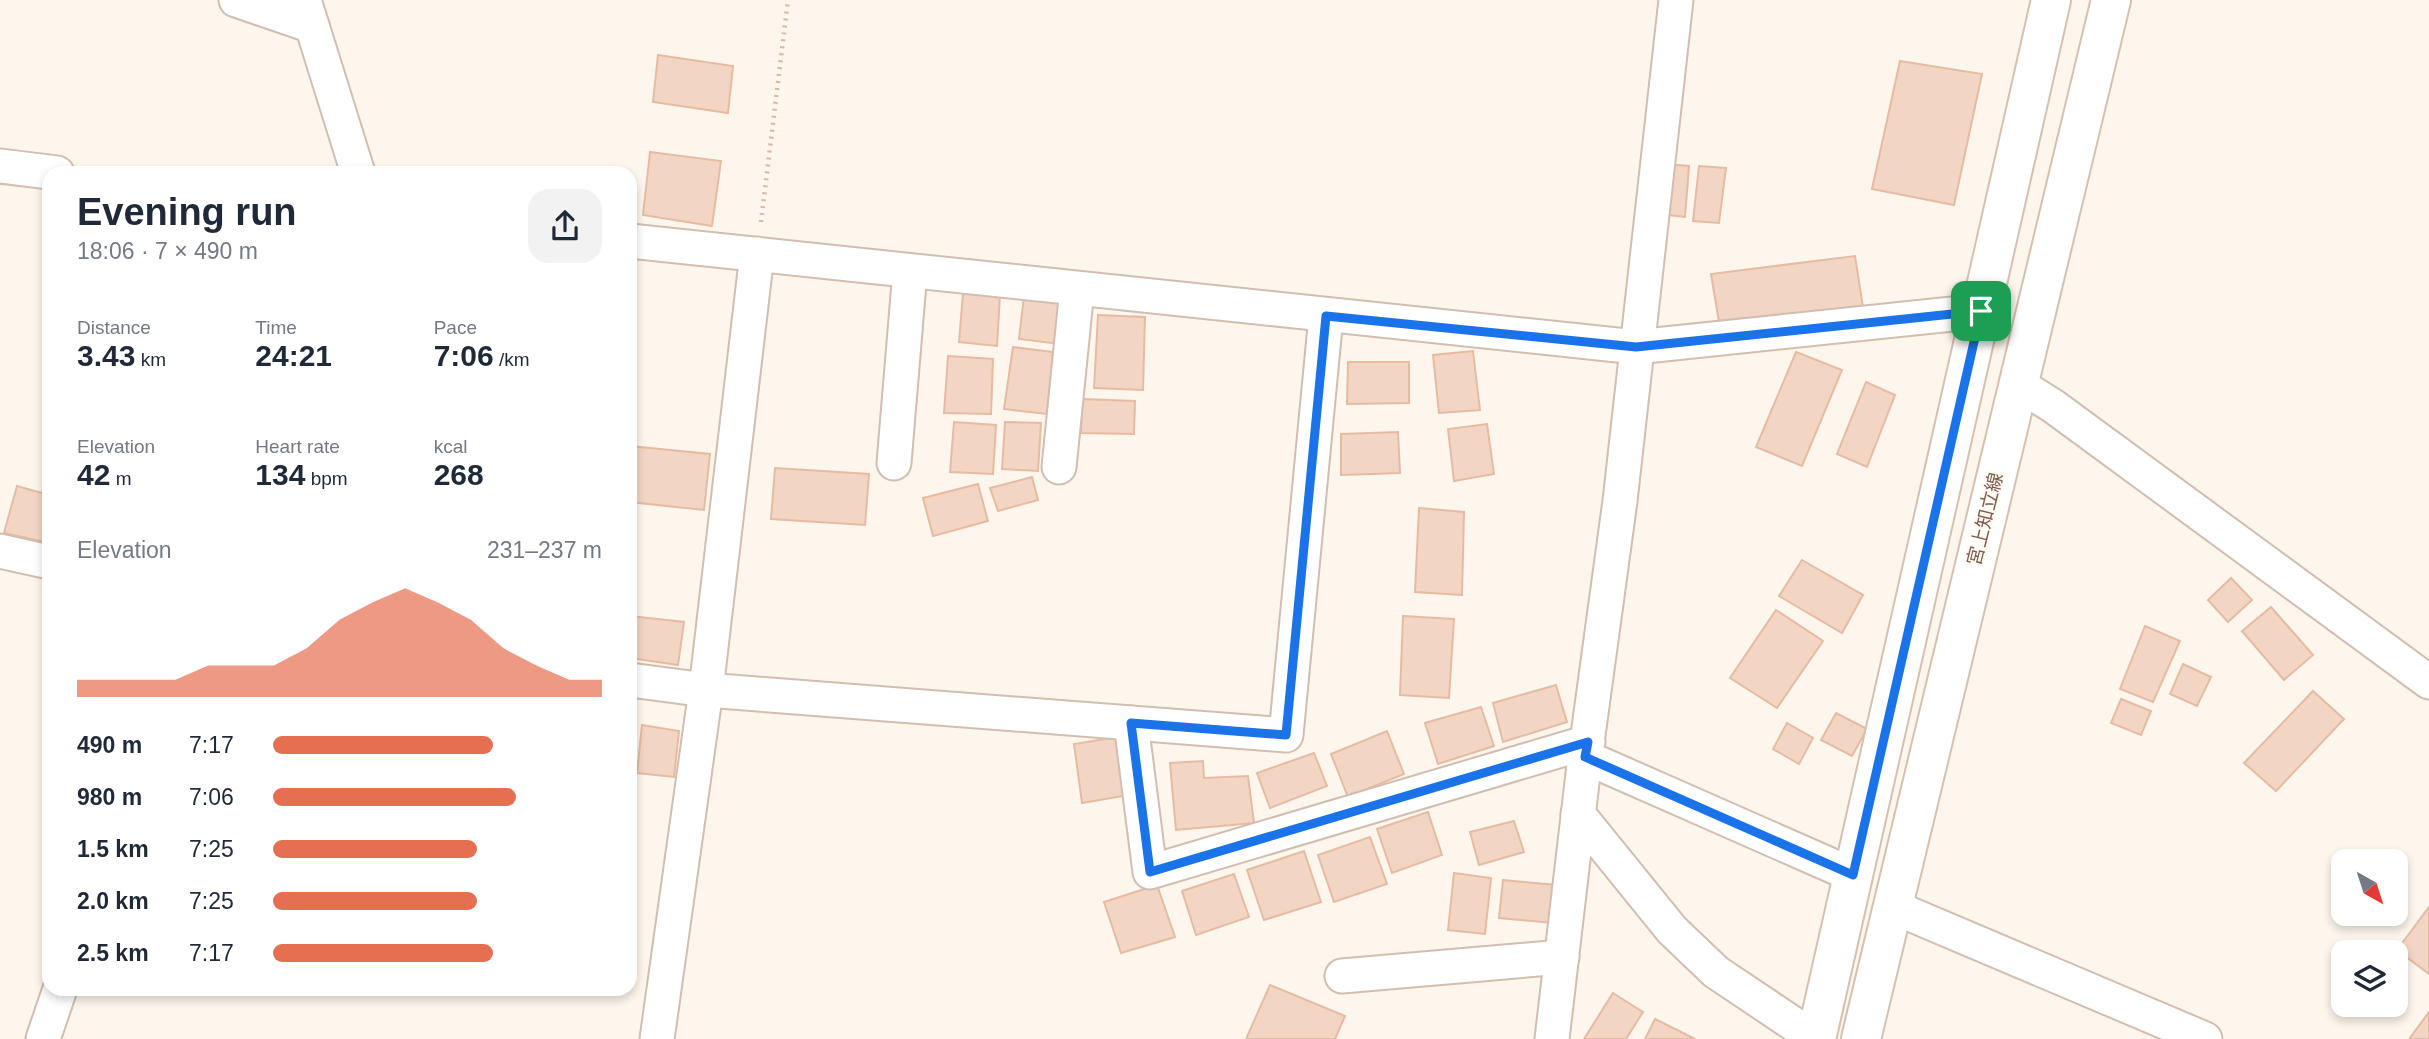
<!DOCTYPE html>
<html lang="en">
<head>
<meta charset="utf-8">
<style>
  :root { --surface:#fff; --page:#f2f2f3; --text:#1f2937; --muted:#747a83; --accent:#e76f51 }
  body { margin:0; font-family:Arial,"Noto Sans JP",sans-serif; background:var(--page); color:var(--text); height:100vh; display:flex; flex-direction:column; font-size:26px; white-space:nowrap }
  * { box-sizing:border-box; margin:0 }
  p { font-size:23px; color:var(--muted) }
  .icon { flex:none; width:38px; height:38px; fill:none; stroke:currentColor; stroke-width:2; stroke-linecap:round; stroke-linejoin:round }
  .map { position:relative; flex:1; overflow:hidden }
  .sheet { position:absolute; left:42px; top:166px; width:595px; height:830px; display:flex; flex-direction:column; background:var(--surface); border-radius:21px; box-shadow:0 4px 10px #0003 }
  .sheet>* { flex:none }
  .needle { width:46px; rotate:141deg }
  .controls { position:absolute; left:2331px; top:849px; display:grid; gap:14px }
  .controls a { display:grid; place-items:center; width:77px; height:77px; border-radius:14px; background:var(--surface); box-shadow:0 4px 10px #0003; font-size:35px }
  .pin { position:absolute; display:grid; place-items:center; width:60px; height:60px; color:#fff; margin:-30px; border-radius:14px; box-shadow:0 4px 10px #0006 }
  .round { display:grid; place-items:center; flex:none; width:74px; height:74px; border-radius:21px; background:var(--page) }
  .headline { display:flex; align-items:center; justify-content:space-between; height:119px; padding:0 35px }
  h1 { font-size:38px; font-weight:700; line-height:52px }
  .metrics { display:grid; grid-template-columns:repeat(3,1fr); gap:10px; height:119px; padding:7px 35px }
  .metrics div { display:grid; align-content:center }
  .metrics b { font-size:30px; font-weight:700 }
  .metrics small { font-size:19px; font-weight:400 }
  .metrics p { font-size:19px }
  .chart { height:196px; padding:14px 35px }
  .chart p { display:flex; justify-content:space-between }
  .chart svg { width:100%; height:126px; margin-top:7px; fill:var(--accent); opacity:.7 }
  ul { padding:0 35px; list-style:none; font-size:23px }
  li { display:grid; grid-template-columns:112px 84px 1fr; align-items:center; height:52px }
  li i { height:18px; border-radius:9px; background:var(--accent) }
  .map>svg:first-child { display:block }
  .building { fill:#f3d5c3; stroke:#e6bba3; stroke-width:2 }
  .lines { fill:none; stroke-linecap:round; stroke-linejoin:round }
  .street-casing { stroke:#d1beb0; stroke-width:37 }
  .secondary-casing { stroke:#d6c0b0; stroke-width:42 }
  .path { stroke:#d9b8a5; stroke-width:4.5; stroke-dasharray:2 5; stroke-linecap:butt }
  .street { stroke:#fff; stroke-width:33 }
  .secondary { stroke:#fff; stroke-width:38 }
  .route-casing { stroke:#fff; stroke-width:14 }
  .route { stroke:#1a73e8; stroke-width:9 }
  .labels { text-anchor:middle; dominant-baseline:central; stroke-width:5; stroke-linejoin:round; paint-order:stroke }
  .street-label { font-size:19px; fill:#7a5c4d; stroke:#fffaf3 }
</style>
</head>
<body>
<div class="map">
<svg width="2429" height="1039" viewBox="0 0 2429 1039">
  <rect width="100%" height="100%" fill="#fdf6ec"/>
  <g class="building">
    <polygon points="658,55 733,66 728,113 653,102"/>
    <polygon points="1900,61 1982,74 1954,205 1872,189"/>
    <polygon points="650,152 721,161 712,226 643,215"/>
    <polygon points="1665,164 1689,166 1685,217 1660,214"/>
    <polygon points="1699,166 1726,168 1719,223 1693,221"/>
    <polygon points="1855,256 1863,307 1719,322 1711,274"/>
    <polygon points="963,293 1000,295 997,346 959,342"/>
    <polygon points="1024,296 1063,299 1059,344 1019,339"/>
    <polygon points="1098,315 1145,317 1143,390 1094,388"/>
    <polygon points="1013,347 1053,352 1047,414 1004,409"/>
    <polygon points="1473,351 1480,410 1439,413 1433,355"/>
    <polygon points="1796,352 1842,370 1802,466 1756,447"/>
    <polygon points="948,356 993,359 991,414 944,413"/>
    <polygon points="1348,362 1409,362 1409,403 1347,404"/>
    <polygon points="1866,382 1895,395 1867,467 1837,454"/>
    <polygon points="1082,399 1135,401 1134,434 1081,433"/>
    <polygon points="954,422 996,425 993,474 950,472"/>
    <polygon points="1005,422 1041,423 1038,471 1002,469"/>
    <polygon points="1487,424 1494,474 1454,481 1448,429"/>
    <polygon points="1398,432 1400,473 1341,475 1341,434"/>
    <polygon points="630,446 710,454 704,510 630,502"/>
    <polygon points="775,468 869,474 865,525 771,519"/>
    <polygon points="1032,477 1038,500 998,511 990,488"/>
    <polygon points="978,484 988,521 933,536 923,498"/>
    <polygon points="17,486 49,495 49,543 4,533"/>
    <polygon points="1419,508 1464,512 1462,595 1415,592"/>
    <polygon points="1802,560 1863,595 1842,633 1779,596"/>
    <polygon points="2231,578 2252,600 2228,622 2208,600"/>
    <polygon points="2271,607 2313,655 2284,680 2242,631"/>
    <polygon points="1776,610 1823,641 1777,708 1730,678"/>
    <polygon points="630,616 684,622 678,665 630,658"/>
    <polygon points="1403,616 1454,619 1449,698 1400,695"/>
    <polygon points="2145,626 2180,641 2153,702 2120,689"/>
    <polygon points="2183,664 2211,677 2197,706 2170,694"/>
    <polygon points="1556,685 1567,722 1503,742 1493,703"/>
    <polygon points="2313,691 2344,719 2276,791 2244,763"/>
    <polygon points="2121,699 2151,711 2141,735 2111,723"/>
    <polygon points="1481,707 1494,746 1438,764 1425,723"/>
    <polygon points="1836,713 1867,729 1852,756 1821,740"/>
    <polygon points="1787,723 1813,738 1799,764 1773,749"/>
    <polygon points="642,725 679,731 674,777 637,773"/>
    <polygon points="1387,731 1404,774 1348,797 1331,754"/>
    <polygon points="1118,737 1129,795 1082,803 1074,744"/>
    <polygon points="1314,753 1327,786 1270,808 1257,773"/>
    <polygon points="1203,761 1204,778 1248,776 1254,823 1176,830 1170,763"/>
    <polygon points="1428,812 1442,855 1392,873 1377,829"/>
    <polygon points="1514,821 1524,852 1479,865 1470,832"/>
    <polygon points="1370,837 1387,884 1334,902 1318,855"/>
    <polygon points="1304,851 1321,902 1264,920 1247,870"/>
    <polygon points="1454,873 1491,878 1485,934 1448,930"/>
    <polygon points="1234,874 1249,917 1196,935 1182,891"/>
    <polygon points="1503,880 1556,885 1553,923 1499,918"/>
    <polygon points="1157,885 1175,937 1121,953 1104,902"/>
    <polygon points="2429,907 2429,974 2397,950"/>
    <polygon points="1270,985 1345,1016 1335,1039 1246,1039"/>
    <polygon points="1613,993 1643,1012 1626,1039 1584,1039"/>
    <polygon points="2429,1012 2429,1039 2412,1039 2410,1038"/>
    <polygon points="1655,1019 1695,1039 1645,1039"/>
  </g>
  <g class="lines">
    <g class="street-casing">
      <g id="street">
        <polyline points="236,0 312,26"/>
        <polyline points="304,0 358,173"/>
        <polyline points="0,166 57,173"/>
        <polyline points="630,241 1636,347 1981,311"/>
        <polyline points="2018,384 2053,406 2429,682"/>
        <polyline points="894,463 910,271"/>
        <polyline points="1059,467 1077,289"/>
        <polyline points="0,551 49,562"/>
        <polyline points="630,680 706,690 1286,735 1326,316"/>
        <polyline points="1131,723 1150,872 1588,742"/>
        <polyline points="1585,757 1853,875"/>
        <polyline points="1578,814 1672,930 1716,972 1816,1039"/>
        <polyline points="1891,906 2205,1039"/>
        <polyline points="1342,976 1562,957"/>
        <polyline points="43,1039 60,989"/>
        <polyline points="657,1039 706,690 757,254"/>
        <polyline points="1552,1039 1585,757 1620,501 1676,0"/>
      </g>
    </g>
    <g class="secondary-casing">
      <g id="secondary">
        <polyline points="1816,1039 2051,0"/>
        <polyline points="1861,1039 2111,0"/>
      </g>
    </g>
    <polyline class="path" points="761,222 788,0"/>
    <use href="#street" class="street"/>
    <use href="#secondary" class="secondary"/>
  </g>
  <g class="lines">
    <g class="route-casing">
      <polygon id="route" points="1981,311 1853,875 1585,757 1588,742 1150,872 1131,723 1286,735 1326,316 1636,347"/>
    </g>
    <use href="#route" class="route"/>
  </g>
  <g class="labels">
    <g class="street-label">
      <text transform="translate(1985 519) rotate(-76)">宮上知立線</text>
    </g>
  </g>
</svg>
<div class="controls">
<a><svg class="needle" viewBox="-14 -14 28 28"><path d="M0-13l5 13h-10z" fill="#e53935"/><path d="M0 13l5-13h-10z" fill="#747a83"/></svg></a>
<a><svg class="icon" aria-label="layers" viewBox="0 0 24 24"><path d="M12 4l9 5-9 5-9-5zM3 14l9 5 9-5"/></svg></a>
</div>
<div class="pin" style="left:1981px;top:311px;background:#1e9e55"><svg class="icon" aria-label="arrive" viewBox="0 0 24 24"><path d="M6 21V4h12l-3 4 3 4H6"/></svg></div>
<section class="sheet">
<div class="headline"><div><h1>Evening run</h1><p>18:06 · 7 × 490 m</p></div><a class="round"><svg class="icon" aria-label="share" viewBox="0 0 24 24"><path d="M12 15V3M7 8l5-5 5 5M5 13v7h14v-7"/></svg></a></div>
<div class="metrics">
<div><p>Distance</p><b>3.43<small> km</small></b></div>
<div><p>Time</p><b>24:21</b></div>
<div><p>Pace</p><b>7:06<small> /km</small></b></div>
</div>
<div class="metrics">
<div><p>Elevation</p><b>42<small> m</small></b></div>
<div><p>Heart rate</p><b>134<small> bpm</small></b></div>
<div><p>kcal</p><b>268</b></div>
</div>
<div class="chart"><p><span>Elevation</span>231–237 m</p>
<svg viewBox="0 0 160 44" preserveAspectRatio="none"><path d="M0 44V38L10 38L20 38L30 38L40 33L50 33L60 33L70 27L80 17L90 11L100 6L110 11L120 17L130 27L140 33L150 38L160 38V44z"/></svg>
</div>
<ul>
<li><b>490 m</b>7:17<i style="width:67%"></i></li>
<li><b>980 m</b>7:06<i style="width:74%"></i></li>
<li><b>1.5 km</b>7:25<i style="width:62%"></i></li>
<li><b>2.0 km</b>7:25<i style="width:62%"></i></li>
<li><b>2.5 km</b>7:17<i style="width:67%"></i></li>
</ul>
</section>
</div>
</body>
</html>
